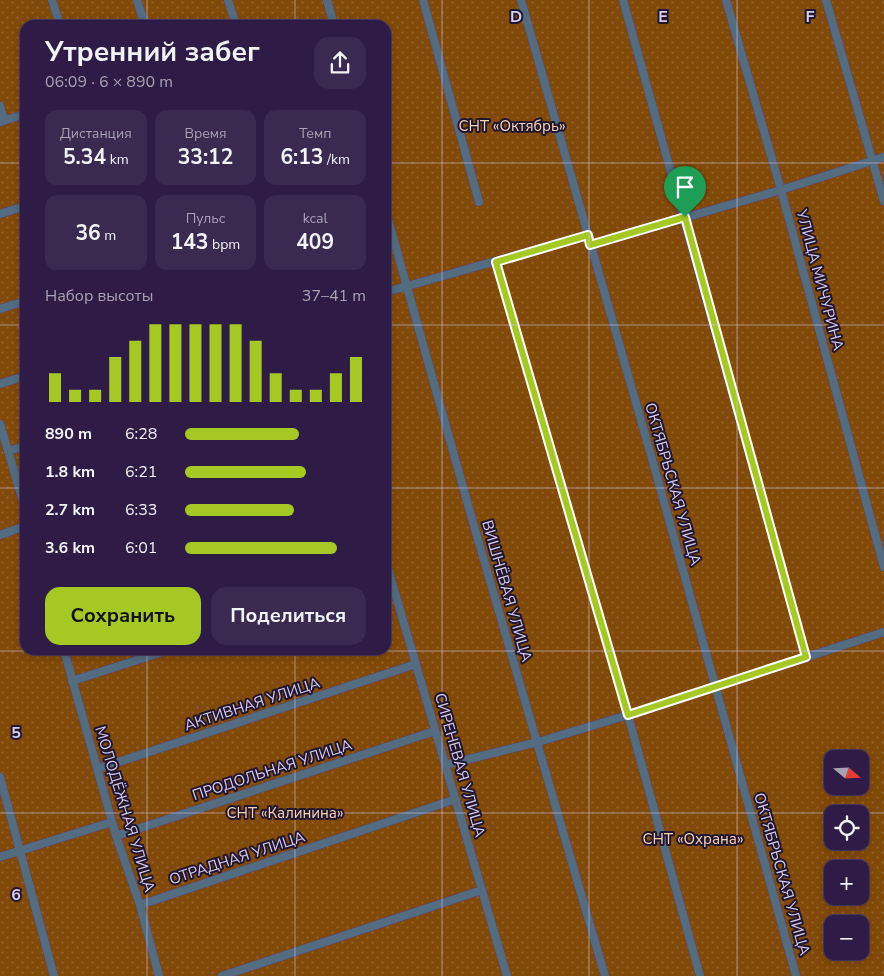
<!DOCTYPE html>
<html lang="ru">
<head>
<meta charset="utf-8">
<style>
  :root { --surface:#2e1c46; --page:#3a2951; --text:#f1f3f6; --muted:#a7a1b3; --line:#493a5f; --accent:#a5c823 }
  body { margin:0; font-family:"Nunito Sans",sans-serif; background:var(--page); color:var(--text); height:100vh; display:flex; flex-direction:column; font-size:19px; white-space:nowrap }
  * { box-sizing:border-box; margin:0 }
  p { font-size:16px; color:var(--muted) }
  .icon { flex:none; width:28px; height:28px; fill:none; stroke:currentColor; stroke-width:2; stroke-linecap:round; stroke-linejoin:round }
  .map { position:relative; flex:1; overflow:hidden }
  .panel { position:absolute; left:20px; top:20px; width:371px; height:635px; display:flex; flex-direction:column; background:var(--surface); border-radius:15px; box-shadow:0 2px 8px #0003,0 0 0 1px var(--line) }
  .panel>* { flex:none }
  .needle { width:32px; rotate:109deg }
  .buttons { position:absolute; left:824px; top:750px; display:grid; gap:10px }
  .buttons a { display:grid; place-items:center; width:45px; height:45px; border-radius:10px; background:var(--surface); box-shadow:0 2px 8px #0003,0 0 0 1px var(--line); font-size:25px }
  .pin { position:absolute; display:grid; place-items:center; width:42px; height:42px; color:#fff; margin:-51px -21px; border-radius:50% 50% 50% 0; rotate:-45deg; box-shadow:0 0 5px #0007 }
  .pin .icon { rotate:45deg }
  .round { display:grid; place-items:center; flex:none; width:52px; height:52px; border-radius:15px; background:var(--page) }
  .summary { display:flex; align-items:center; justify-content:space-between; height:85px; padding:0 25px }
  h1 { font-size:28px; font-weight:700; line-height:38px }
  .metrics { display:grid; grid-template-columns:repeat(3,1fr); gap:8px; height:85px; padding:5px 25px }
  .metrics div { display:grid; align-content:center; border-radius:12px; background:var(--page); text-align:center }
  .metrics b { font-size:21px; font-weight:700 }
  .metrics small { font-size:14px; font-weight:400 }
  .metrics p { font-size:14px }
  .chart { height:140px; padding:10px 25px }
  .chart p { display:flex; justify-content:space-between }
  .chart svg { width:100%; height:90px; margin-top:5px; stroke:var(--accent); stroke-width:6 }
  .cta { display:flex; gap:10px; margin-top:auto; padding:10px 25px }
  .cta a { flex:1; height:58px; border-radius:15px; background:var(--accent); color:#111; font-size:20px; font-weight:700; line-height:58px; text-align:center }
  .cta a+a { background:var(--page); color:var(--text) }
  ul { padding:0 25px; list-style:none; font-size:16px }
  li { display:grid; grid-template-columns:80px 60px 1fr; align-items:center; height:38px }
  li i { height:12px; border-radius:6px; background:var(--accent) }
  .map>svg:first-child { display:block }
  .garden { fill:url(#garden-dots); fill-rule:evenodd }
  .lines { fill:none; stroke-linecap:round; stroke-linejoin:round }
  .minor-casing { stroke:#5a4477; stroke-width:9 }
  .minor { stroke:#536c80; stroke-width:8 }
  .route-casing { stroke:#fff; stroke-width:10 }
  .route { stroke:#a5c823; stroke-width:6 }
  .grid { fill:none; stroke:#d8cced; stroke-width:1; stroke-opacity:0.55 }
  .labels { text-anchor:middle; dominant-baseline:central; stroke-width:4; stroke-linejoin:round; paint-order:stroke }
  .park-label { font-size:15px; fill:#f9d2b2; stroke:#21162f }
  .street-label { font-size:15px; fill:#d8cced; stroke:#21162f }
  .grid-label { font-size:16px; text-anchor:middle; font-weight:bold; fill:#d8cced; stroke:#21162f; stroke-width:4; stroke-linejoin:round; paint-order:stroke }
</style>
</head>
<body>
<div class="map">
<svg width="884" height="976" viewBox="0 0 884 976">
  <defs>
    <pattern id="garden-dots" width="8" height="8" patternUnits="userSpaceOnUse" patternTransform="scale(1.25)"><rect width="8" height="8" fill="#824a08"/><path d="M2 2h.1M6 6h.1" fill="none" stroke="#93632c" stroke-width="1.8" stroke-linecap="round"/></pattern>
  </defs>
  <rect width="100%" height="100%" fill="#3e265d"/>
  <path class="garden" d="M 0,0 L 884,0 L 884,976 L 0,976 ZM 25,25 L 386,25 L 386,650 L 25,650 ZM 832,759 L 860,759 L 860,786 L 832,786 ZM 832,814 L 860,814 L 860,841 L 832,841 ZM 832,869 L 860,869 L 860,896 L 832,896 ZM 832,924 L 860,924 L 860,951 L 832,951 Z"/>
  <g class="lines">
    <g class="minor-casing">
      <g id="minor">
        <polyline points="52,0 60,25"/>
        <polyline points="137,0 145,25"/>
        <polyline points="228,0 236,25"/>
        <polyline points="327,0 334,25"/>
        <polyline points="423,0 479,202"/>
        <polyline points="521,0 654,466 796,976"/>
        <polyline points="623,0 806,657"/>
        <polyline points="726,0 781,190 884,567"/>
        <polyline points="826,0 884,201"/>
        <polyline points="0,106 4,120"/>
        <polyline points="0,122 25,114"/>
        <polyline points="386,212 472,519 605,976"/>
        <polyline points="0,214 25,206"/>
        <polyline points="590,245 781,190 884,157"/>
        <polyline points="496,262 628,715 700,976"/>
        <polyline points="386,292 588,235"/>
        <polyline points="0,309 25,301"/>
        <polyline points="0,384 25,376"/>
        <polyline points="0,424 25,508"/>
        <polyline points="8,451 25,446"/>
        <polyline points="0,535 25,526"/>
        <polyline points="386,562 507,976"/>
        <polyline points="64,650 116,836 140,905 159,976"/>
        <polyline points="72,681 168,650"/>
        <polyline points="445,765 538,742 628,715 884,632"/>
        <polyline points="97,769 416,664"/>
        <polyline points="0,777 54,976"/>
        <polyline points="116,836 435,731"/>
        <polyline points="0,857 112,822"/>
        <polyline points="140,905 456,799"/>
        <polyline points="222,976 482,890"/>
      </g>
    </g>
    <use href="#minor" class="minor"/>
  </g>
  <g class="lines">
    <g class="route-casing">
      <polygon id="route" points="685,217 806,657 628,715 496,262 588,235 590,245"/>
    </g>
    <use href="#route" class="route"/>
  </g>
  <path class="grid" d="M 147,0 L 147,25M 295,0 L 295,25M 442,0 L 442,976M 589,0 L 589,976M 737,0 L 737,976M 0,163 L 25,163M 386,163 L 884,163M 0,325 L 25,325M 386,325 L 884,325M 0,488 L 25,488M 386,488 L 884,488M 147,650 L 147,976M 295,650 L 295,976M 0,651 L 884,651M 0,813 L 884,813"/>
  <g class="labels">
    <g class="park-label">
      <text x="512" y="126">СНТ «Октябрь»</text>
      <text x="285" y="813">СНТ «Калинина»</text>
      <text x="693" y="839">СНТ «Охрана»</text>
    </g>
    <g class="street-label">
      <text transform="translate(820 280) rotate(75)">УЛИЦА МИЧУРИНА</text>
      <text transform="translate(673 484) rotate(74)">ОКТЯБРЬСКАЯ УЛИЦА</text>
      <text transform="translate(507 591) rotate(74)">ВИШНЁВАЯ УЛИЦА</text>
      <text transform="translate(252 704) rotate(-18)">АКТИВНАЯ УЛИЦА</text>
      <text transform="translate(460 765) rotate(74)">СИРЕНЕВАЯ УЛИЦА</text>
      <text transform="translate(272 770) rotate(-18)">ПРОДОЛЬНАЯ УЛИЦА</text>
      <text transform="translate(125 809) rotate(73)">МОЛОДЁЖНАЯ УЛИЦА</text>
      <text transform="translate(237 858) rotate(-18)">ОТРАДНАЯ УЛИЦА</text>
      <text transform="translate(782 874) rotate(74)">ОКТЯБРЬСКАЯ УЛИЦА</text>
    </g>
  </g>
  <g class="grid-label">
    <text x="516" y="22">D</text>
    <text x="663" y="22">E</text>
    <text x="810" y="22">F</text>
    <text x="16" y="738">5</text>
    <text x="16" y="900">6</text>
  </g>
</svg>
<div class="buttons">
<a><svg class="needle" viewBox="-14 -14 28 28"><path d="M0-13l5 13h-10z" fill="#e53935"/><path d="M0 13l5-13h-10z" fill="#a7a1b3"/></svg></a>
<a><svg class="icon" aria-label="locate" viewBox="0 0 24 24"><circle cx="12" cy="12" r="6"/><path d="M12 2v4M12 18v4M2 12h4M18 12h4"/></svg></a>
<a>+</a>
<a>−</a>
</div>
<div class="pin" style="left:685px;top:217px;background:#1e9e55"><svg class="icon" aria-label="arrive" viewBox="0 0 24 24"><path d="M6 21V4h12l-3 4 3 4H6"/></svg></div>
<section class="panel">
<div class="summary"><div><h1>Утренний забег</h1><p>06:09 · 6 × 890 m</p></div><a class="round"><svg class="icon" aria-label="share" viewBox="0 0 24 24"><path d="M12 15V3M7 8l5-5 5 5M5 13v7h14v-7"/></svg></a></div>
<div class="metrics">
<div><p>Дистанция</p><b>5.34<small> km</small></b></div>
<div><p>Время</p><b>33:12</b></div>
<div><p>Темп</p><b>6:13<small> /km</small></b></div>
</div>
<div class="metrics">
<div><b>36<small> m</small></b></div>
<div><p>Пульс</p><b>143<small> bpm</small></b></div>
<div><p>kcal</p><b>409</b></div>
</div>
<div class="chart"><p><span>Набор высоты</span>37–41 m</p>
<svg viewBox="0 0 160 44" preserveAspectRatio="none"><path d="M5 44V30M15 44V38M25 44V38M35 44V22M45 44V14M55 44V6M65 44V6M75 44V6M85 44V6M95 44V6M105 44V14M115 44V30M125 44V38M135 44V38M145 44V30M155 44V22"/></svg>
</div>
<ul>
<li><b>890 m</b>6:28<i style="width:63%"></i></li>
<li><b>1.8 km</b>6:21<i style="width:67%"></i></li>
<li><b>2.7 km</b>6:33<i style="width:60%"></i></li>
<li><b>3.6 km</b>6:01<i style="width:84%"></i></li>
</ul>
<div class="cta"><a>Сохранить</a><a>Поделиться</a></div>
</section>
</div>
</body>
</html>
